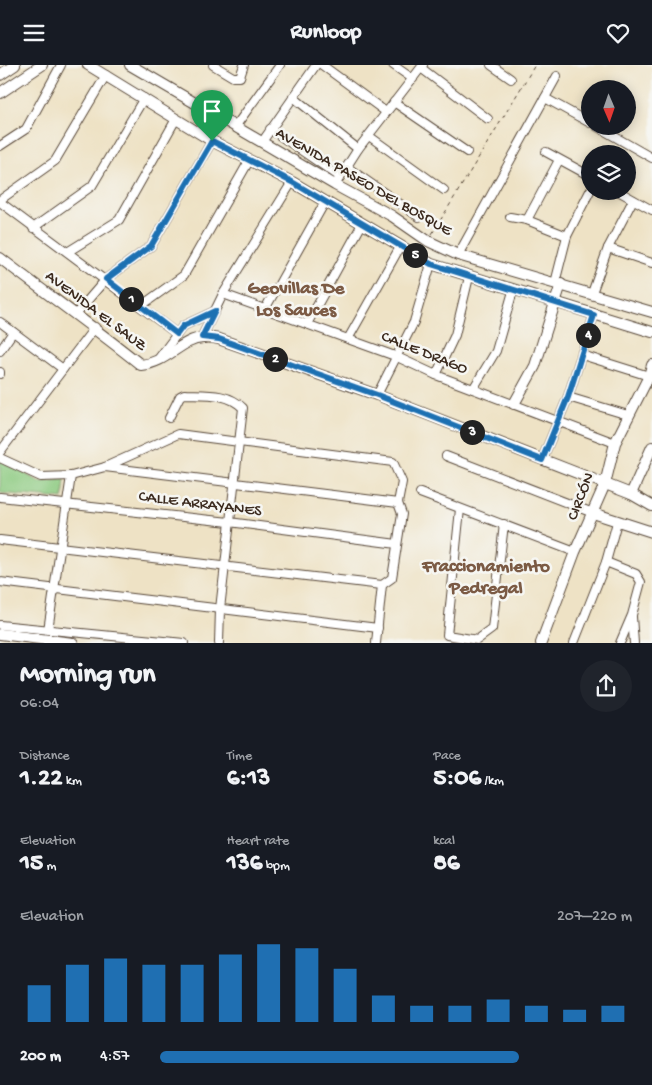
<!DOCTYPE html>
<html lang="en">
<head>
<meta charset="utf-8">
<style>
  :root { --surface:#171b24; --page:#20242c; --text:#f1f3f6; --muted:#9ea1a6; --accent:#1f6fb2 }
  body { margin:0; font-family:"Gochi Hand",sans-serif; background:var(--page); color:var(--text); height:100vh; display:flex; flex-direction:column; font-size:19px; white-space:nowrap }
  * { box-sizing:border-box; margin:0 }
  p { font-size:16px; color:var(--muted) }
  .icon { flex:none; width:28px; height:28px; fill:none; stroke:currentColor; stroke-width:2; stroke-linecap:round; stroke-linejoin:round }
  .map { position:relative; height:578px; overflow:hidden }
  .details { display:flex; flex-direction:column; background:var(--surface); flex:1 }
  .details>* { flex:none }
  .needle { width:32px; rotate:178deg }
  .buttons { position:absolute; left:581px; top:15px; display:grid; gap:10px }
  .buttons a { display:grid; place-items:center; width:55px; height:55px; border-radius:50%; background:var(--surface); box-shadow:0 2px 12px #0003; font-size:25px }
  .pin { position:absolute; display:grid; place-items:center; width:42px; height:42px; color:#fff; margin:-51px -21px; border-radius:50% 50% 50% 0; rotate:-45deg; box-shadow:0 0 5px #0007 }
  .pin .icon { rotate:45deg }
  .km { position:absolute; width:25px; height:25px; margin:-12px; border-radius:50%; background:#222; color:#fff; font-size:14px; line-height:25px; text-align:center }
  .round { display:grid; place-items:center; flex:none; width:52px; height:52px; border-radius:26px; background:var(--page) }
  .overview { display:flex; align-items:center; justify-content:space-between; height:85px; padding:0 20px }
  h1 { font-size:28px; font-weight:800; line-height:38px }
  .stats { display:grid; grid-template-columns:repeat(3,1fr); gap:8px; height:85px; padding:5px 20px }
  .stats div { display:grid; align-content:center }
  .stats b { font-size:25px; font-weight:800 }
  .stats small { font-size:14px; font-weight:400 }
  .stats p { font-size:14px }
  .chart { height:140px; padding:10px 20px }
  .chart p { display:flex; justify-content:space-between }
  .chart svg { width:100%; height:90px; margin-top:5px; stroke:var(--accent); stroke-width:6 }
  ul { padding:0 20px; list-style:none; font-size:16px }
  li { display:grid; grid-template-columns:80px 60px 1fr; align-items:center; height:38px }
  li i { height:12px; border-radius:6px; background:var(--accent) }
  header { display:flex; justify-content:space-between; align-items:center; height:65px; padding:0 20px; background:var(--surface); font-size:22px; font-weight:800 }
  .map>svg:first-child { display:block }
  .green { fill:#8cca80; stroke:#647a4f }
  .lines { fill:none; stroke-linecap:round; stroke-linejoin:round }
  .minor-casing { stroke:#564637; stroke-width:10 }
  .major-casing { stroke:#564637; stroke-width:12 }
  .path { stroke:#564637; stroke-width:1; stroke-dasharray:4 4; stroke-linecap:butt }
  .minor { stroke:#fff; stroke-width:8 }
  .major { stroke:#fff; stroke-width:10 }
  .route-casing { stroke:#fff; stroke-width:10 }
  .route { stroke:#1f6fb2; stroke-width:6 }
  .labels { text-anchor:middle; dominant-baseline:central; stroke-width:5; stroke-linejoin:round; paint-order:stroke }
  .street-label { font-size:16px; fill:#3b2a1e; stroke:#f6f6f2 }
  .quarter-label { font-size:19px; font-weight:bold; fill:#7b5a44; stroke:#f6f6f2 }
</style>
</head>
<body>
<header><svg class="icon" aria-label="menu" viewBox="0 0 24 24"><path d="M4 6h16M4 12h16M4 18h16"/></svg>Runloop<svg class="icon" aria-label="heart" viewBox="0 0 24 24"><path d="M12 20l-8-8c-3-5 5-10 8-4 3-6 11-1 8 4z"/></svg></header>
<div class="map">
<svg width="652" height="578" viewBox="0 0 652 578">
  <rect width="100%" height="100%" fill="#f6f6f2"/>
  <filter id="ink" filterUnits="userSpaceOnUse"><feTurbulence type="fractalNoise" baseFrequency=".02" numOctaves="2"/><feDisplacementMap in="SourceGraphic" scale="10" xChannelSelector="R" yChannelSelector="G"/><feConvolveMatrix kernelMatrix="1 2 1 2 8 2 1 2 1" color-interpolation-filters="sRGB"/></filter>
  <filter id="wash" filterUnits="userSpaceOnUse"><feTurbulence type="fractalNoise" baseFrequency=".0096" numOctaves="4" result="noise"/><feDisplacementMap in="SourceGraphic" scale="20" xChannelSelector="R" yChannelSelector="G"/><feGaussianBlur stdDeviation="1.12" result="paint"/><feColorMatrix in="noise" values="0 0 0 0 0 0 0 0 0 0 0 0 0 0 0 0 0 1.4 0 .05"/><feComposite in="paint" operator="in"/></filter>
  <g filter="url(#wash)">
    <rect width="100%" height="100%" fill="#eee2c5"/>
    <polygon class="green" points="0,395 40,417 65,414 63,434 0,428"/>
  </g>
  <g filter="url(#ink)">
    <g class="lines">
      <g class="minor-casing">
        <g id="minor">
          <polyline points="213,0 233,12 240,12 244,0"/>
          <polyline points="322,0 386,47"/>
          <polyline points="393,0 413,14"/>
          <polyline points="491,0 511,14"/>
          <polyline points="421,3 488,54"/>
          <polyline points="293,32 358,84"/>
          <polyline points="545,33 590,58"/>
          <polyline points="394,37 467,87"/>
          <polyline points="596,61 652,93"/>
          <polyline points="235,62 280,0"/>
          <polyline points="270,64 340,112"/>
          <polyline points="369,71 444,125"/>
          <polyline points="262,77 316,0"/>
          <polyline points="0,81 26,64 61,0"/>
          <polyline points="546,87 590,111"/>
          <polyline points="347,102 419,152"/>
          <polyline points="335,120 358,84 423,0"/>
          <polyline points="618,126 652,145"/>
          <polyline points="0,135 55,96 106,10"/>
          <polyline points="0,137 177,269"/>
          <polyline points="510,152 527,155 567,171"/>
          <polyline points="527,155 559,95"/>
          <polyline points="33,163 92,121 144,33"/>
          <polyline points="608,183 652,198"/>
          <polyline points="69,186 119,155 176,54"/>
          <polyline points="458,190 557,11"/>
          <polyline points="555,218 567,171 590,126"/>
          <polyline points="592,228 608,183 633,135"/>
          <polyline points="223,229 395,291 436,310 615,378"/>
          <polyline points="141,241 184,210 249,96"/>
          <polyline points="265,244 325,137"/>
          <polyline points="75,250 106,214 151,181 212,76"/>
          <polyline points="0,257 63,304"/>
          <polyline points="307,259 362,159"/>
          <polyline points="202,272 223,229 292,117"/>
          <polyline points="348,274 400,182"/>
          <polyline points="0,286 13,267"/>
          <polyline points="582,290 649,311"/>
          <polyline points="159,293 183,261 215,246"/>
          <polyline points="0,307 0,309"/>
          <polyline points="436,310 455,270 469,212"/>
          <polyline points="473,324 496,286 513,226"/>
          <polyline points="377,330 414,257 431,199"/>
          <polyline points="568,332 628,350"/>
          <path d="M 169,353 L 180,331 L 184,329 C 204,330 228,327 243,343 L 220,544 L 219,578"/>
          <polyline points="0,387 95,262"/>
          <polyline points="446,391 593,448"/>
          <polyline points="0,393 41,412 71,411 105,402 398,438"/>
          <polyline points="542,395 568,332 594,250"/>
          <polyline points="105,402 178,369 393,397 402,417 398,438 402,449 392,513 382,520 376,578"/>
          <polyline points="420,428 575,487"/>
          <polyline points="0,432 229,457 397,479"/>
          <polyline points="460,444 447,570 477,575 492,564 504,459"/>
          <polyline points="0,475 382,520"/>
          <polyline points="606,497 636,509 641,517 632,550 620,578"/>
          <polyline points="0,517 378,563"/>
          <polyline points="632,552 634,578"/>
          <polyline points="0,560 184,578"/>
          <polyline points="48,565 71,411"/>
          <polyline points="574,578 606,497 617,457"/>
        </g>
      </g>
      <g class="major-casing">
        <g id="major">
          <polyline points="88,0 212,76 292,117 431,199 652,267"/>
          <polyline points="130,0 335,120 392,151 428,176 458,190 652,247"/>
          <polyline points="0,10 15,0"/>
          <polyline points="0,28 42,0"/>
          <path d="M 0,193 C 47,229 95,263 141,300 C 167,298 181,274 203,273 C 208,272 214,273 219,274 L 377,330 L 631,429 L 652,441"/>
          <polyline points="514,339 535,301 561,219"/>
          <polyline points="631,429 652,382"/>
          <polyline points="593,448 652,467"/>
          <polyline points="0,569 73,578"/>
          <polyline points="541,578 575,487 605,419 615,378 649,311 652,300"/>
        </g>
      </g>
      <polyline class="path" points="432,169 535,0"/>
      <use href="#minor" class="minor"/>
      <use href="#major" class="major"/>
    </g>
  </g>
  <g class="lines" filter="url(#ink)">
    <g class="route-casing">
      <polygon id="route" points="212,76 292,117 431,199 594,250 568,332 542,395 377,330 219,274 202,272 215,246 183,261 177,269 106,214 151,181"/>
    </g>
    <use href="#route" class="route"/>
  </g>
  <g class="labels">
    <g class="street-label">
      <text transform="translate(363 118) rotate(30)">AVENIDA PASEO DEL BOSQUE</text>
      <text transform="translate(95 247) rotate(37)">AVENIDA EL SAUZ</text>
      <text transform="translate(424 289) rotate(22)">CALLE DRAGO</text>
      <text transform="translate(582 432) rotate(-69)">CIRCÓN</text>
      <text transform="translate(200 440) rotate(7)">CALLE ARRAYANES</text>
    </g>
    <g class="quarter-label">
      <text x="296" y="224">Geovillas De<tspan x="296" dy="22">Los Sauces</tspan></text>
      <text x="486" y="502">Fraccionamiento<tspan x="486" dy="22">Pedregal</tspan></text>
    </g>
  </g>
</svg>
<div class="buttons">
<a><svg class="needle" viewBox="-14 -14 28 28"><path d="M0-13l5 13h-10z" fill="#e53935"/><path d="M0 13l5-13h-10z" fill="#9ea1a6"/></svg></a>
<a><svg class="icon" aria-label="layers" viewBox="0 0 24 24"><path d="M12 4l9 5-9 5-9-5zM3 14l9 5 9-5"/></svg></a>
</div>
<div class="pin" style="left:212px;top:76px;background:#1e9e55"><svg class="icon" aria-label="arrive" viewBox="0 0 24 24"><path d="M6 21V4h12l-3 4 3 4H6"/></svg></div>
<b class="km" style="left:131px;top:234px">1</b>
<b class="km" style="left:275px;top:294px">2</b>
<b class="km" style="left:472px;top:367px">3</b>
<b class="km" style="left:588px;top:270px">4</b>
<b class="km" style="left:415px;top:190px">5</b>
</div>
<section class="details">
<div class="overview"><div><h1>Morning run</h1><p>06:04</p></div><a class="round"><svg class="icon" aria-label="share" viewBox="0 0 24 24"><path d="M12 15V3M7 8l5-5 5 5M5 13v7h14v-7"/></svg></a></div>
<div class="stats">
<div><p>Distance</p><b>1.22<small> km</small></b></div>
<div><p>Time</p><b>6:13</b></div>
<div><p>Pace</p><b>5:06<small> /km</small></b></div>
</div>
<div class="stats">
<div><p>Elevation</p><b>15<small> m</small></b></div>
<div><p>Heart rate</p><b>136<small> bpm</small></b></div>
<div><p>kcal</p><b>86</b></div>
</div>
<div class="chart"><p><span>Elevation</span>207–220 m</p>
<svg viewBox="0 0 160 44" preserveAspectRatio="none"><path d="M5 44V26M15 44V16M25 44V13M35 44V16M45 44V16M55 44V11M65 44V6M75 44V8M85 44V18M95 44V31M105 44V36M115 44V36M125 44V33M135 44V36M145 44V38M155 44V36"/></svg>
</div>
<ul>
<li><b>200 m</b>4:57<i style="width:76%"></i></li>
</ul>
</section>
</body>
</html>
